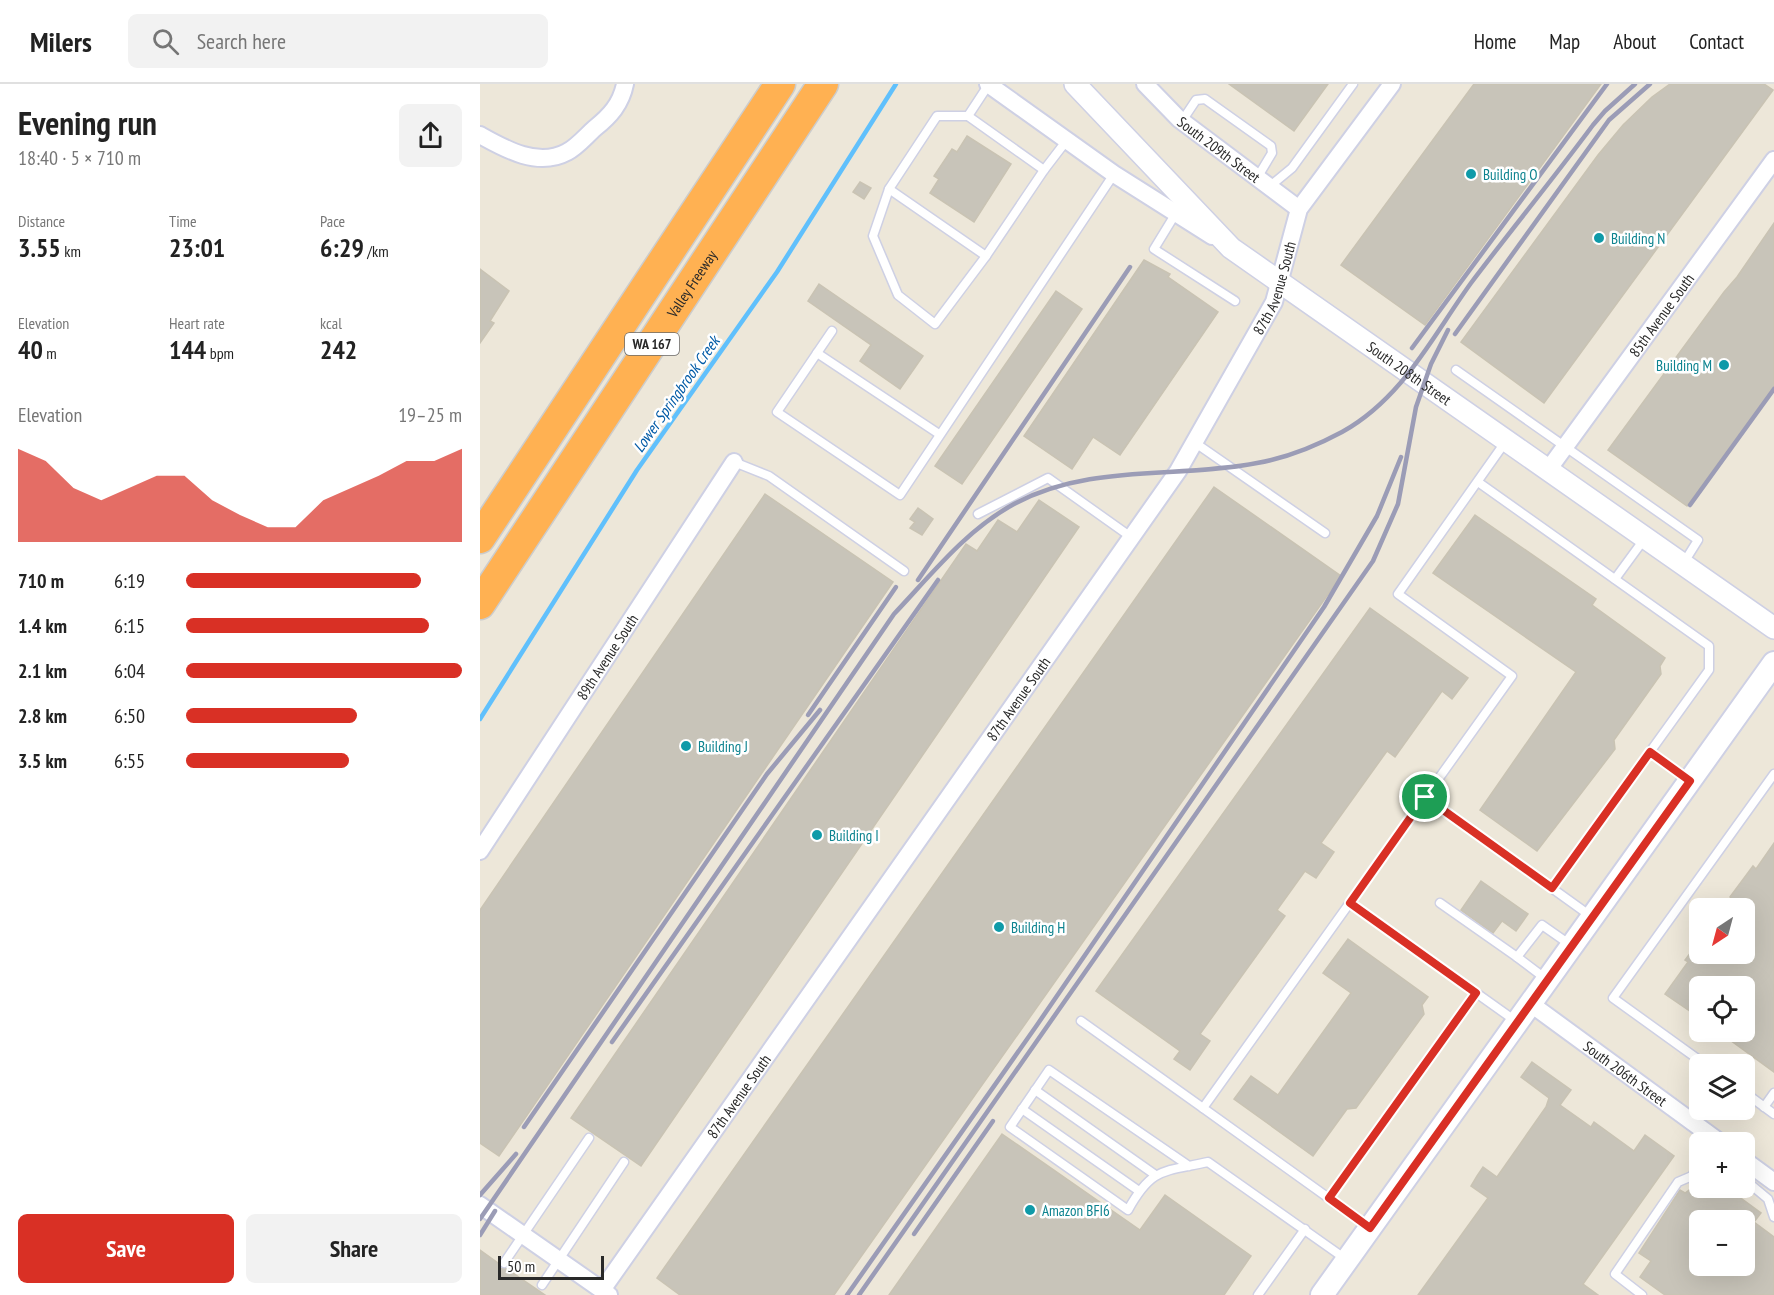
<!DOCTYPE html>
<html lang="en">
<head>
<meta charset="utf-8">
<style>
  :root { --surface:#fff; --page:#f2f2f2; --text:#222; --muted:#767676; --line:#e0e0e0; --accent:#d93025 }
  body { margin:0; font-family:"PT Sans Narrow",sans-serif; background:var(--page); color:var(--text); height:100vh; display:flex; flex-direction:column; font-size:22px; white-space:nowrap }
  * { box-sizing:border-box; margin:0 }
  p { font-size:20px; color:var(--muted) }
  .icon { flex:none; width:33px; height:33px; fill:none; stroke:currentColor; stroke-width:2; stroke-linecap:round; stroke-linejoin:round }
  .map { position:relative; flex:1; overflow:hidden }
  .drawer { display:flex; flex-direction:column; background:var(--surface); width:480px }
  .drawer>* { flex:none }
  .needle { width:39px; rotate:216deg }
  .controls { position:absolute; left:1209px; top:814px; display:grid; gap:12px }
  .controls a { display:grid; place-items:center; width:66px; height:66px; border-radius:9px; background:var(--surface); box-shadow:0 6px 24px #0002; font-size:30px }
  .scale { position:absolute; left:18px; bottom:15px; width:106px; box-sizing:border-box; padding-left:6px; border:3px solid #292929; border-top:0; font-size:16px; line-height:21px; white-space:nowrap; color:#292929; -webkit-text-stroke:4px #fff; paint-order:stroke }
  .pin { position:absolute; display:grid; place-items:center; width:51px; height:51px; color:#fff; margin:-26px; border:3px solid #fff; border-radius:50%; box-shadow:0 2px 6px #0007 }
  .round { display:grid; place-items:center; flex:none; width:63px; height:63px; border-radius:9px; background:var(--page) }
  .summary { display:flex; align-items:center; justify-content:space-between; height:102px; padding:0 18px }
  h1 { font-size:33px; font-weight:700; line-height:45px }
  .figures { display:grid; grid-template-columns:repeat(3,1fr); gap:9px; height:102px; padding:6px 18px }
  .figures div { display:grid; align-content:center }
  .figures b { font-size:26px; font-weight:700 }
  .figures small { font-size:16px; font-weight:400 }
  .figures p { font-size:16px }
  .chart { height:168px; padding:12px 18px }
  .chart p { display:flex; justify-content:space-between }
  .chart svg { width:100%; height:108px; margin-top:6px; fill:var(--accent); opacity:.7 }
  .action { display:flex; gap:12px; margin-top:auto; padding:12px 18px }
  .action a { flex:1; height:69px; border-radius:9px; background:var(--accent); color:#fff; font-size:24px; font-weight:700; line-height:69px; text-align:center }
  .action a+a { background:var(--page); color:var(--text) }
  ul { padding:0 18px; list-style:none; font-size:20px }
  li { display:grid; grid-template-columns:96px 72px 1fr; align-items:center; height:45px }
  li i { height:15px; border-radius:8px; background:var(--accent) }
  header { display:flex; align-items:center; gap:36px; box-sizing:border-box; height:84px; padding:0 30px; background:var(--surface); border-bottom:2px solid var(--line) }
  header strong { font-size:28px }
  nav { display:flex; gap:33px; margin-inline-start:auto; font-size:21px }
  .search { width:420px; height:54px; background:var(--page); display:flex; align-items:center; gap:15px; box-sizing:border-box; padding:0 21px; border-radius:9px; color:var(--muted); font-size:22px }
  main { display:flex; flex:1; min-height:0 }
  .map>svg:first-child { display:block }
  .lines { fill:none; stroke-linecap:round; stroke-linejoin:round }
  .stream { stroke:#60c0fc; stroke-width:4.5 }
  .building { fill:#c8c4b9; stroke:#c9c3b3; stroke-width:1.5; fill-rule:evenodd }
  .service-casing { stroke:#ced0e4; stroke-width:11 }
  .minor-casing { stroke:#ced0e4; stroke-width:20 }
  .tertiary-casing { stroke:#ced0e4; stroke-width:24 }
  .secondary-casing { stroke:#ced0e4; stroke-width:26 }
  .motorway-casing { stroke:#ccc; stroke-width:33 }
  .service { stroke:#fff; stroke-width:8 }
  .minor { stroke:#fff; stroke-width:16 }
  .tertiary { stroke:#fff; stroke-width:21 }
  .secondary { stroke:#fff; stroke-width:22 }
  .motorway { stroke:#ffb152; stroke-width:30 }
  .rail { stroke:#9b9cb6; stroke-width:4.5 }
  .route-casing { stroke:#fff; stroke-width:12 }
  .route { stroke:#d93025; stroke-width:8 }
  .culture-dot { fill:#0f9aa8; stroke:#fff; stroke-width:2 }
  .labels { text-anchor:middle; dominant-baseline:central; stroke-width:5; stroke-linejoin:round; paint-order:stroke }
  .shield { fill:#fff; stroke:#696969; stroke-width:1.5 }
  .shield-label { font-size:14px; font-weight:bold; fill:#292929 }
  .street-label { font-size:15px; fill:#292929; stroke:#fff }
  .culture-label { font-size:15px; fill:#0d838f; stroke:#fff; text-anchor:start }
  .water-label { font-size:16px; font-style:italic; fill:#005aa6; stroke:#fff }
</style>
</head>
<body>
<header>
<strong>Milers</strong>
<div class="search"><svg class="icon" aria-label="search" viewBox="0 0 24 24"><circle cx="10" cy="10" r="6"/><path d="M15 15l6 6"/></svg>Search here</div>
<nav><a>Home</a><a>Map</a><a>About</a><a>Contact</a></nav>
</header>
<main>
<section class="drawer">
<div class="summary"><div><h1>Evening run</h1><p>18:40 · 5 × 710 m</p></div><a class="round"><svg class="icon" aria-label="share" viewBox="0 0 24 24"><path d="M12 15V3M7 8l5-5 5 5M5 13v7h14v-7"/></svg></a></div>
<div class="figures">
<div><p>Distance</p><b>3.55<small> km</small></b></div>
<div><p>Time</p><b>23:01</b></div>
<div><p>Pace</p><b>6:29<small> /km</small></b></div>
</div>
<div class="figures">
<div><p>Elevation</p><b>40<small> m</small></b></div>
<div><p>Heart rate</p><b>144<small> bpm</small></b></div>
<div><p>kcal</p><b>242</b></div>
</div>
<div class="chart"><p><span>Elevation</span>19–25 m</p>
<svg viewBox="0 0 160 44" preserveAspectRatio="none"><path d="M0 44V6L10 11L20 22L30 27L40 22L50 17L60 17L70 27L80 33L90 38L100 38L110 27L120 22L130 17L140 11L150 11L160 6V44z"/></svg>
</div>
<ul>
<li><b>710 m</b>6:19<i style="width:85%"></i></li>
<li><b>1.4 km</b>6:15<i style="width:88%"></i></li>
<li><b>2.1 km</b>6:04<i style="width:100%"></i></li>
<li><b>2.8 km</b>6:50<i style="width:62%"></i></li>
<li><b>3.5 km</b>6:55<i style="width:59%"></i></li>
</ul>
<div class="action"><a>Save</a><a>Share</a></div>
</section>
<div class="map">
<svg width="1294" height="1211" viewBox="0 0 1294 1211">
  <rect width="100%" height="100%" fill="#ede7d9"/>
  <g class="lines">
    <polyline class="stream" points="0,635 157,386 297,188 416,0"/>
  </g>
  <g class="building">
    <polygon points="749,0 848,0 814,47"/>
    <polygon points="994,0 1121,0 945,241 861,181"/>
    <polygon points="1190,0 1284,0 1293,6 1064,319 981,258 1118,71 1143,41 1172,13"/>
    <polygon points="487,52 531,80 494,138 450,109 459,95 454,92 472,65 477,68"/>
    <polygon points="380,98 391,104 384,115 373,108"/>
    <polygon points="1294,139 1294,303 1207,422 1128,366 1244,208 1257,193"/>
    <polygon points="664,176 690,190 688,193 738,228 640,371 613,353 592,385 544,352"/>
    <polygon points="0,185 29,207 10,237 14,239 0,259"/>
    <polygon points="339,200 443,272 420,305 380,277 391,261 328,217"/>
    <polygon points="576,207 602,225 482,400 455,382"/>
    <polygon points="734,403 861,492 354,1211 200,1211 177,1194"/>
    <polygon points="285,410 413,498 19,1072 0,1059 0,826"/>
    <polygon points="559,416 599,443 161,1082 91,1034 486,460 497,467 518,436 537,448"/>
    <polygon points="438,424 453,435 442,451 430,444 435,438 430,435"/>
    <polygon points="995,431 1116,515 1112,521 1185,574 1180,582 1181,590 1134,656 1135,665 1057,767 1000,726 1096,588 953,489"/>
    <polygon points="890,524 988,594 972,615 962,607 915,673 907,667 841,759 854,768 836,794 825,787 797,826 805,832 720,950 730,957 710,986 694,975 700,967 616,907"/>
    <polygon points="1294,759 1294,988 1239,948 1264,948 1264,903 1220,903 1220,934 1185,910 1208,878 1205,876 1220,856 1220,870 1264,870 1264,825 1247,825 1253,816 1250,813 1273,782 1276,785"/>
    <polygon points="1001,797 1048,830 1036,847 1022,837 1013,849 981,826"/>
    <polygon points="868,855 948,913 942,921 944,930 876,1024 867,1025 833,1072 754,1015 771,992 798,1011 871,909 843,889"/>
    <polygon points="1052,978 1091,1006 1080,1021 1111,1043 1114,1038 1154,1067 1165,1051 1194,1072 1103,1200 1118,1211 938,1211 1008,1114 991,1102 997,1092 1003,1083 1017,1093 1066,1023 1069,1014 1041,993"/>
    <polygon points="522,1050 660,1146 685,1111 771,1172 744,1211 409,1211"/>
    <path d="M 1212,1104 L 1247,1104 L 1281,1129 L 1274,1138 L 1294,1153 L 1294,1211 L 1185,1211 L 1160,1193 L 1171,1177 L 1159,1169 L 1200,1106 L 1205,1109 ZM 1220,1137 L 1264,1137 L 1264,1182 L 1220,1182 Z"/>
    <polygon points="0,1166 18,1179 20,1184 27,1185 65,1211 0,1211"/>
  </g>
  <g class="lines">
    <g class="service-casing">
      <g id="service">
        <polyline points="509,0 488,32 564,86 587,56"/>
        <polyline points="488,32 457,32 409,105 506,172 564,86"/>
        <polyline points="702,37 716,16 725,15 791,62 792,69 777,94"/>
        <polyline points="789,103 812,84 873,0"/>
        <polyline points="409,105 393,152 418,211 455,240 506,172"/>
        <polyline points="696,129 674,165 755,217"/>
        <polyline points="352,247 297,328 420,411 634,90"/>
        <polyline points="337,269 459,350"/>
        <polyline points="976,286 1218,456 1203,480"/>
        <polyline points="714,358 845,449"/>
        <polyline points="254,378 289,392 424,487"/>
        <polyline points="998,398 1229,562 1229,586 1072,804"/>
        <polyline points="498,430 568,394 651,453"/>
        <polyline points="1135,495 1165,454"/>
        <polyline points="1170,668 1209,696"/>
        <polyline points="945,713 1112,833"/>
        <polyline points="870,819 1037,938"/>
        <polyline points="960,819 1037,873"/>
        <polyline points="1066,895 1037,873 1062,841 1092,862"/>
        <polyline points="601,937 723,1024"/>
        <polyline points="1226,981 1133,914 1294,690"/>
        <polyline points="555,1006 674,1090"/>
        <polyline points="1264,1008 1294,1030"/>
        <polyline points="1284,1023 1294,1009"/>
        <polyline points="542,1025 659,1107"/>
        <path d="M 709,1082 L 569,986 L 530,1043 L 648,1126 C 672,1083 683,1088 728,1078 L 867,1176"/>
        <polyline points="1264,1095 1288,1115 1294,1133"/>
        <polyline points="849,1114 996,909"/>
        <polyline points="889,1143 723,1024 1032,592 918,510 1026,357"/>
        <polyline points="24,1179 109,1054"/>
        <polyline points="62,1201 144,1078"/>
        <polyline points="778,1211 825,1145"/>
        <polyline points="1162,1211 1135,1190 1198,1098 1212,1092 1220,1079"/>
      </g>
    </g>
    <g class="minor-casing">
      <g id="minor">
        <polyline points="508,0 634,90 732,152"/>
        <path id="s1" d="M 665,0 L 699,35 L 819,125"/>
        <path d="M 0,51 C 25,65 58,84 87,68 C 97,63 106,52 115,44 C 130,32 141,20 145,0"/>
        <path id="s2" d="M 1068,386 L 1294,76"/>
        <path id="s3" d="M 0,767 L 254,378"/>
        <path id="s4" d="M 1051,920 L 1241,1059"/>
        <polyline points="1264,1076 1294,1098"/>
        <polyline points="0,1121 129,1211"/>
        <path id="s5" d="M 122,1206 L 698,387 L 794,218 L 819,125 L 912,0"/>
      </g>
    </g>
    <g class="tertiary-casing">
      <g id="tertiary">
        <path id="s6" d="M 595,0 L 751,164 L 1294,544"/>
      </g>
    </g>
    <g class="secondary-casing">
      <polyline id="secondary" points="842,1211 1294,579"/>
    </g>
    <g class="motorway-casing">
      <g id="motorway">
        <polyline points="0,454 300,0"/>
        <path id="s7" d="M 0,520 L 343,0"/>
      </g>
    </g>
    <use href="#service" class="service"/>
    <use href="#minor" class="minor"/>
    <use href="#tertiary" class="tertiary"/>
    <use href="#secondary" class="secondary"/>
    <use href="#motorway" class="motorway"/>
    <g class="rail">
      <polyline points="975,250 1129,36 1170,0"/>
      <polyline points="932,264 1127,0"/>
      <polyline points="1210,421 1294,305"/>
      <polyline points="438,496 650,183"/>
      <polyline points="328,631 416,503"/>
      <polyline points="132,958 458,496"/>
      <polyline points="44,1043 287,690 340,626"/>
      <polyline points="0,1111 36,1070"/>
      <path d="M 0,1135 L 414,530 C 451,491 486,446 534,420 C 610,379 696,395 777,379 C 806,374 836,362 862,348 C 923,314 952,253 991,199 C 1031,146 1073,95 1113,41 L 1125,27 L 1155,0"/>
      <polyline points="434,1150 513,1037"/>
      <polyline points="0,1151 15,1127"/>
      <polyline points="367,1211 557,941 844,523 897,432 921,373"/>
      <polyline points="379,1211 893,477 918,420 936,323 951,280 968,246"/>
    </g>
  </g>
  <g class="lines">
    <g class="route-casing">
      <polygon id="route" points="1170,668 1210,697 890,1144 849,1114 996,909 870,819 945,713 1072,804"/>
    </g>
    <use href="#route" class="route"/>
  </g>
  <g class="culture-dot">
    <circle cx="991" cy="90" r="6"/>
    <circle cx="1119" cy="154" r="6"/>
    <circle cx="1244" cy="281" r="6"/>
    <circle cx="206" cy="662" r="6"/>
    <circle cx="337" cy="751" r="6"/>
    <circle cx="519" cy="843" r="6"/>
    <circle cx="550" cy="1126" r="6"/>
  </g>
  <g class="labels">
    <rect class="shield" x="145" y="249" width="54" height="22" rx="4.5"/>
    <g class="shield-label">
      <text x="172" y="260">WA 167</text>
    </g>
    <g class="street-label">
      <text stroke="none"><textPath href="#s1" startOffset="99">South 209th Street</textPath></text>
      <text stroke="none"><textPath href="#s7" startOffset="384">Valley Freeway</textPath></text>
      <text stroke="none"><textPath href="#s5" startOffset="1209">87th Avenue South</textPath></text>
      <text stroke="none"><textPath href="#s2" startOffset="192">85th Avenue South</textPath></text>
      <text stroke="none"><textPath href="#s6" startOffset="444">South 208th Street</textPath></text>
      <text stroke="none"><textPath href="#s3" startOffset="232">89th Avenue South</textPath></text>
      <text stroke="none"><textPath href="#s5" startOffset="723">87th Avenue South</textPath></text>
      <text stroke="none"><textPath href="#s4" startOffset="117">South 206th Street</textPath></text>
      <text stroke="none"><textPath href="#s5" startOffset="237">87th Avenue South</textPath></text>
    </g>
    <g class="culture-label">
      <text x="1003" y="90">Building O</text>
      <text x="1131" y="154">Building N</text>
      <text x="1232" y="281" text-anchor="end">Building M</text>
      <text x="218" y="662">Building J</text>
      <text x="349" y="751">Building I</text>
      <text x="531" y="843">Building H</text>
      <text x="562" y="1126">Amazon BFI6</text>
    </g>
    <g class="water-label">
      <text transform="translate(196 310) rotate(-55)">Lower Springbrook Creek</text>
    </g>
  </g>
</svg>
<div class="controls">
<a><svg class="needle" viewBox="-14 -14 28 28"><path d="M0-13l5 13h-10z" fill="#e53935"/><path d="M0 13l5-13h-10z" fill="#767676"/></svg></a>
<a><svg class="icon" aria-label="locate" viewBox="0 0 24 24"><circle cx="12" cy="12" r="6"/><path d="M12 2v4M12 18v4M2 12h4M18 12h4"/></svg></a>
<a><svg class="icon" aria-label="layers" viewBox="0 0 24 24"><path d="M12 4l9 5-9 5-9-5zM3 14l9 5 9-5"/></svg></a>
<a>+</a>
<a>−</a>
</div>
<div class="scale">50 m</div>
<div class="pin" style="left:945px;top:713px;background:#1e9e55"><svg class="icon" aria-label="arrive" viewBox="0 0 24 24"><path d="M6 21V4h12l-3 4 3 4H6"/></svg></div>
</div>
</main>
</body>
</html>
